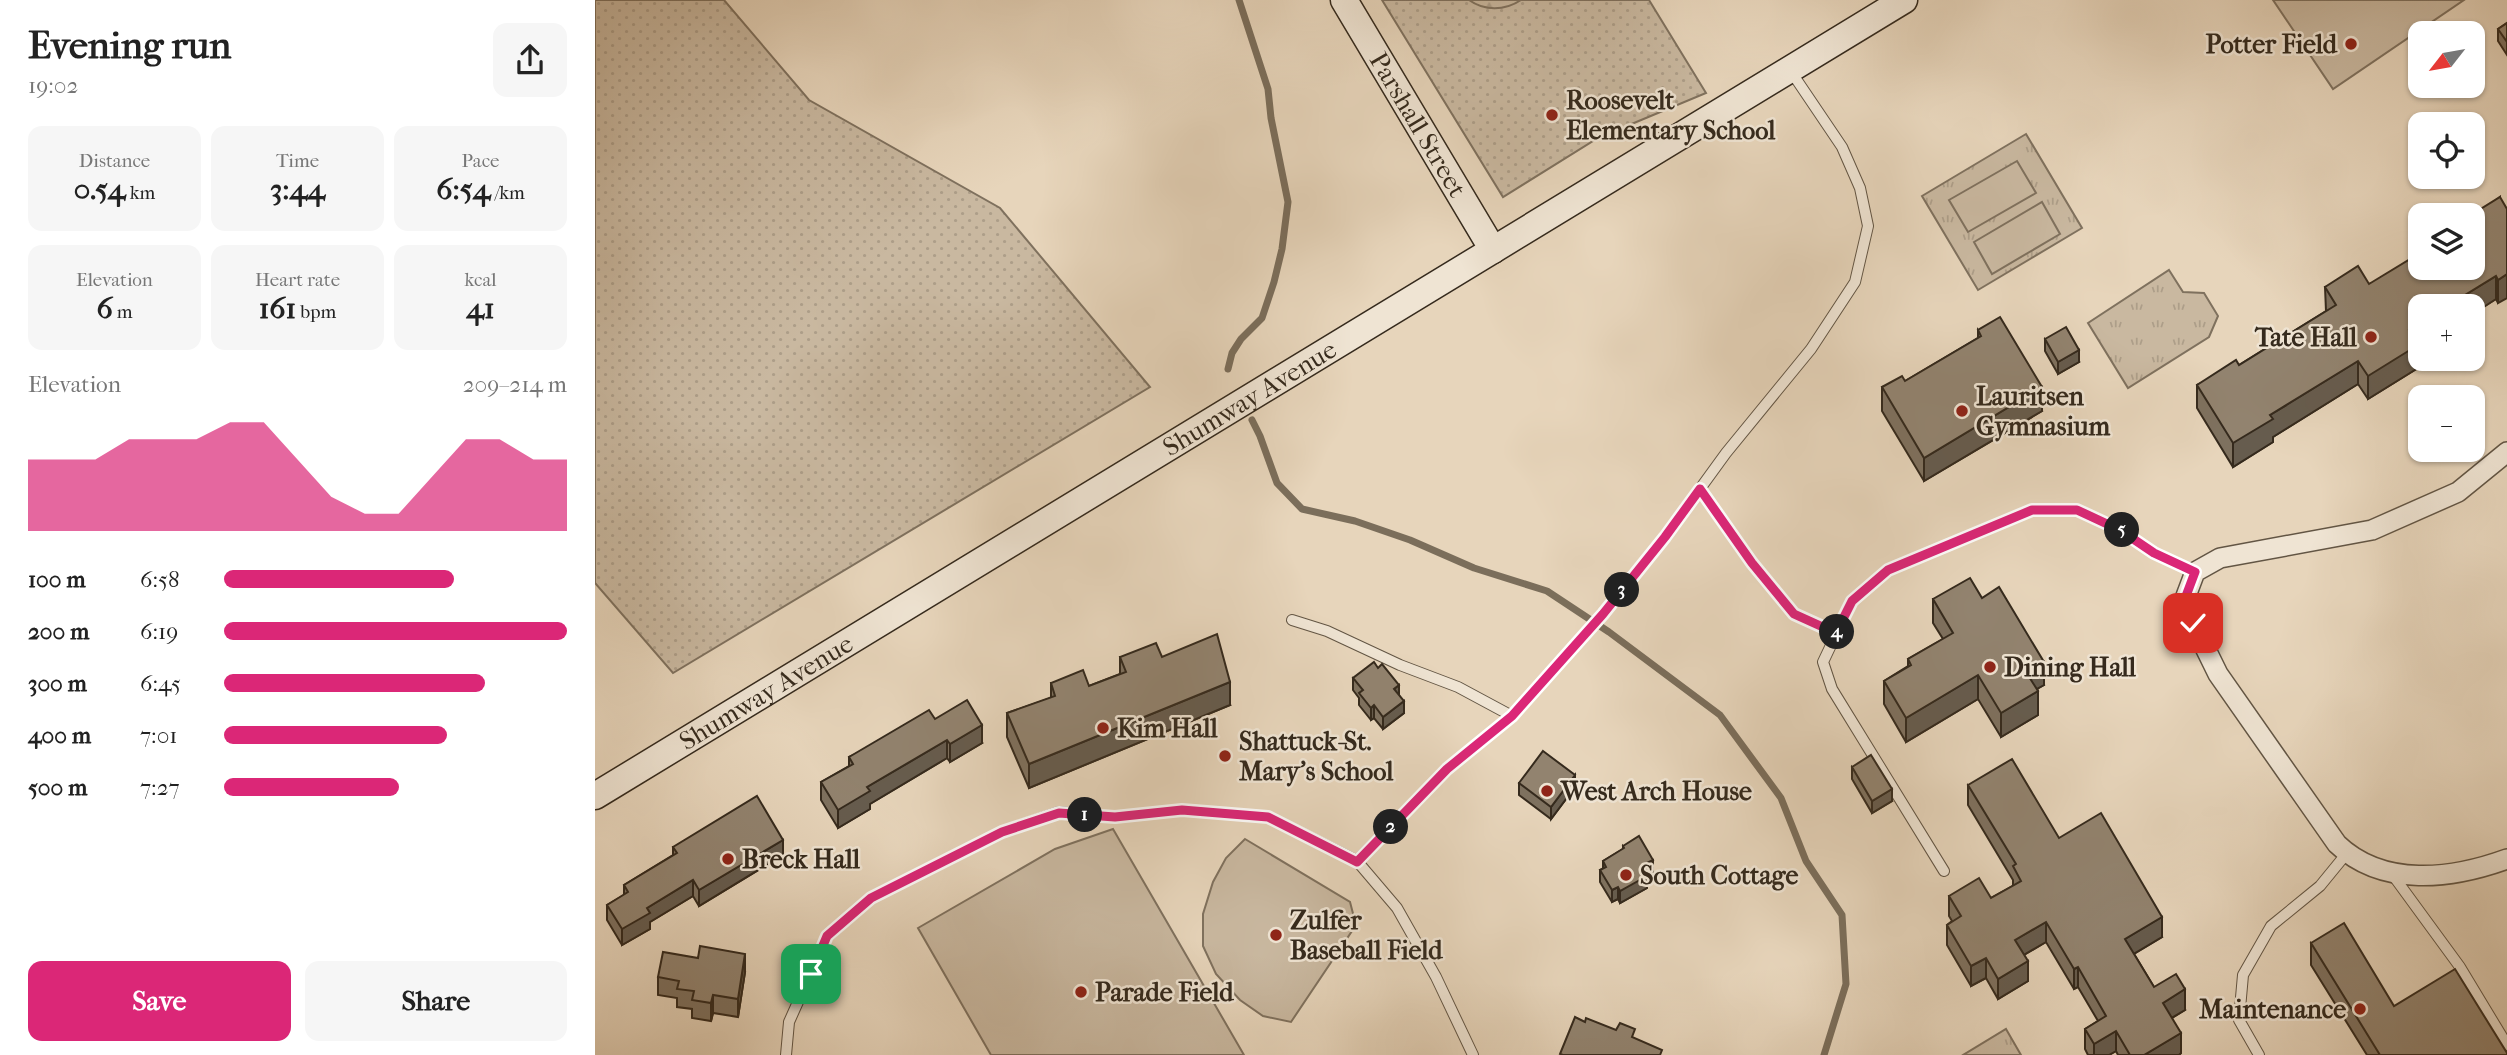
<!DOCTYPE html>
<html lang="en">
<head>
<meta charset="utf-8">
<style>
  :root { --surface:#fff; --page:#f6f6f6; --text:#222; --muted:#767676; --accent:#db2777 }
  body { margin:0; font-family:"IM FELL French Canon",serif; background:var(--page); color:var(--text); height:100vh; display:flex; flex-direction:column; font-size:26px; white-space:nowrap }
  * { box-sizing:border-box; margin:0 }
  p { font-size:23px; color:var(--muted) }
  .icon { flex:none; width:38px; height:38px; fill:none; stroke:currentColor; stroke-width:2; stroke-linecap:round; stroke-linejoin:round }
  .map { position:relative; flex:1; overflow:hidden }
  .drawer { display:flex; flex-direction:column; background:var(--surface); width:595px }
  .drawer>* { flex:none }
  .needle { width:46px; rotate:239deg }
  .tools { position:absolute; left:1813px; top:21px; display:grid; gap:14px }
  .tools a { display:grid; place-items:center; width:77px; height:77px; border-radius:14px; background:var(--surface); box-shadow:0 2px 5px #0004; font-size:35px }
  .pin { position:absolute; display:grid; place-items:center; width:60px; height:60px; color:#fff; margin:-30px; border-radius:14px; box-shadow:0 4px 10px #0006 }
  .km { position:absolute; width:35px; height:35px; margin:-18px; border-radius:50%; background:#222; color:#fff; font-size:19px; line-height:35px; text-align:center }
  .round { display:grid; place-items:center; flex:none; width:74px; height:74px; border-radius:14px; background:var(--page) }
  .headline { display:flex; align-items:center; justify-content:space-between; height:119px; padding:0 28px }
  h1 { font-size:38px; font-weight:700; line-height:52px }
  .metrics { display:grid; grid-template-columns:repeat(3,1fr); gap:10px; height:119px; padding:7px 28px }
  .metrics div { display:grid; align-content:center; border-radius:14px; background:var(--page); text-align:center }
  .metrics b { font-size:30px; font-weight:700 }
  .metrics small { font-size:19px; font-weight:400 }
  .metrics p { font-size:19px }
  .chart { height:196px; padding:14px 28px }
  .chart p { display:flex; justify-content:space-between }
  .chart svg { width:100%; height:126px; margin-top:7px; fill:var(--accent); opacity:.7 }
  .primary-button { display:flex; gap:14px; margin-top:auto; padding:14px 28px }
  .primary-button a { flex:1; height:80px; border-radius:14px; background:var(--accent); color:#fff; font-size:28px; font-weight:700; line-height:80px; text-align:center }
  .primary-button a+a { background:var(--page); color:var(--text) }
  ul { padding:0 28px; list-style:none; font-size:23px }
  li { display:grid; grid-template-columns:112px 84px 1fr; align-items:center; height:52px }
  li i { height:18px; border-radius:9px; background:var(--accent) }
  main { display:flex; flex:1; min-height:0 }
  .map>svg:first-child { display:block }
  .grass { fill:url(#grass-dots); stroke:#7f715e; stroke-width:2 }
  .forest { fill:url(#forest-firs); stroke:#7f715e; stroke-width:2 }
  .park { fill:url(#park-tufts); stroke:#7f715e; stroke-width:2 }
  .garden { fill:#c9b8a0; stroke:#7f715e; stroke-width:2 }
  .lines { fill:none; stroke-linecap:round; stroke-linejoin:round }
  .stream { stroke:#7b6e5b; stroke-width:7 }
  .lane-casing { stroke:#625544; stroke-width:12 }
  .street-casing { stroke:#625544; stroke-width:22 }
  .secondary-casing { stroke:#352a1d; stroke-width:29 }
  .lane { stroke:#efe4d3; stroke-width:10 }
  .street { stroke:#efe4d3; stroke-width:19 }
  .secondary { stroke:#efe4d3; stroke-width:26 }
  .wall { fill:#7e715f; stroke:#352a1d; stroke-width:2 }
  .shaded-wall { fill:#665c4e; stroke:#352a1d; stroke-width:2 }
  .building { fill:#92836f; stroke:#352a1d; stroke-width:2 }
  .route-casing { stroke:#fff; stroke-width:14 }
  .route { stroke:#db2777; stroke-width:9 }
  .poi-dot { fill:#8f2418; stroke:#efe4d3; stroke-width:2.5 }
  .labels { text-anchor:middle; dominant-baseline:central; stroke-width:5; stroke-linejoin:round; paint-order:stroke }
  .poi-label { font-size:26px; font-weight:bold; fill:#352a1d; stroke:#efe4d3; text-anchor:start }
  .street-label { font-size:26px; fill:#352a1d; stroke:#efe4d3 }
</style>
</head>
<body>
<main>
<section class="drawer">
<div class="headline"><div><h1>Evening run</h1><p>19:02</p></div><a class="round"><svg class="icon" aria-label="share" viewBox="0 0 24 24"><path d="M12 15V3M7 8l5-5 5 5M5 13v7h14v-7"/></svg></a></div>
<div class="metrics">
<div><p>Distance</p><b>0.54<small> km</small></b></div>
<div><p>Time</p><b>3:44</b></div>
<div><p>Pace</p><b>6:54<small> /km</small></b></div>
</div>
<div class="metrics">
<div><p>Elevation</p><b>6<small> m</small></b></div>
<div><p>Heart rate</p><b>161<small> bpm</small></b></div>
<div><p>kcal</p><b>41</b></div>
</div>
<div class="chart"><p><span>Elevation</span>209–214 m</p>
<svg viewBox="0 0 160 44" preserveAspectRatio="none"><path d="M0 44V19L10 19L20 19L30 12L40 12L50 12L60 6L70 6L80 19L90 32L100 38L110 38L120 25L130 12L140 12L150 19L160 19V44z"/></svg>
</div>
<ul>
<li><b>100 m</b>6:58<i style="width:67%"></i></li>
<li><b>200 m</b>6:19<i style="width:100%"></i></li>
<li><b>300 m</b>6:45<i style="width:76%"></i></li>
<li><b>400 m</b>7:01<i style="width:65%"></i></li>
<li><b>500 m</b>7:27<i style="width:51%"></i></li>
</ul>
<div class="primary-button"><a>Save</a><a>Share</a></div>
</section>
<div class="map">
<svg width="1912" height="1055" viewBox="0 0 1912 1055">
  <defs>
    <pattern id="grass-dots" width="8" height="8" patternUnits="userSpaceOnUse" patternTransform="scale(1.75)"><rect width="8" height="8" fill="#c9b8a0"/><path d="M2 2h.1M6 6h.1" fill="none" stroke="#ad9e89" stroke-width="1.8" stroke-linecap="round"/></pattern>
    <pattern id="forest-firs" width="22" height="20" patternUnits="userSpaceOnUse" patternTransform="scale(1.75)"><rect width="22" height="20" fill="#c9b8a0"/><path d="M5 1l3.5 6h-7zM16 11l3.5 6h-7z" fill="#ad9e89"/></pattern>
    <pattern id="park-tufts" width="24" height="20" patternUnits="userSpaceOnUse" patternTransform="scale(1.75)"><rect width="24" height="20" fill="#c9b8a0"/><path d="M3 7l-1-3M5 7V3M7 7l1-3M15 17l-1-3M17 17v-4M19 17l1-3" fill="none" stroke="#ad9e89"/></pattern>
  </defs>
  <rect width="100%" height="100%" fill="#e7d5bb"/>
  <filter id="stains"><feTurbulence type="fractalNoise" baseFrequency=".00286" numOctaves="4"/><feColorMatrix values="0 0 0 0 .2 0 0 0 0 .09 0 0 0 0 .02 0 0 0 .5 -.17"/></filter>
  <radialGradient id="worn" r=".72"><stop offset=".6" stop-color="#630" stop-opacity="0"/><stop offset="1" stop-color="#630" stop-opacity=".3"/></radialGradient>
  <g class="grass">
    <polygon points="0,0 129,0 214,100 405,208 555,387 78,673 0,583"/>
    <polygon points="787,0 1054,0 1111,93 1003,138 908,197"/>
  </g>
  <path class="forest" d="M 874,0 L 926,0 C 910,11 889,11 874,0 Z"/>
  <g class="park">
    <polygon points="1431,134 1487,228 1383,290 1327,196"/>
    <polygon points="1574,270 1588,292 1609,293 1623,316 1614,337 1533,388 1493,323"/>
    <polygon points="1411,1029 1426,1055 1368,1055"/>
  </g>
  <g class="garden">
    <polygon points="1678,0 1869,0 1738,89"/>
    <polygon points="1422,161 1441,193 1373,232 1354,200"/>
    <polygon points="1447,202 1465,234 1397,274 1379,242"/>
    <polygon points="518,829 649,1055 396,1055 323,928 460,849"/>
    <polygon points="650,839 755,902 761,925 696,1022 668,1016 645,1000 621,974 608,946 608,914 618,882 631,858"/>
  </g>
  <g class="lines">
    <g class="stream">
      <polyline points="633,369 637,353 646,339 667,318 679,282 687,249 693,202 676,118 673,89 644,0"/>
      <polyline points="657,420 665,436 682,483 707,509 760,521 815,540 879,568 952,591 1014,632 1125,715 1186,798 1211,861 1247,915 1251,984 1229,1055"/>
    </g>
    <g class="lane-casing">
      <g id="lane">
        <polyline points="1105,489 1157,563 1199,614 1241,633"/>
        <polyline points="697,620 732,631 805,665 863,687 917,716"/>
        <polyline points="762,861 852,769 917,716 1008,614 1070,537 1131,453 1216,349 1260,282 1273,226 1265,188 1247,147 1195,70"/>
        <polyline points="1349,871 1237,689 1228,662 1257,601 1293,570 1437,510 1482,510 1525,530 1559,553 1600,572"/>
        <polyline points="1797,874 1865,967 1912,1045"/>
        <polyline points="191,1055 194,1022 232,937 276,898 407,832 464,812 520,817 587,810 673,817 762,861 802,908 841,977 878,1055"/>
        <polyline points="1664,1055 1644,1020 1648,975 1676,926 1725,886 1752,853"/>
      </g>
    </g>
    <g class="street-casing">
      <path id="street" d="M 1912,452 L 1863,492 L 1777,530 L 1625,558 L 1600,572 L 1591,596 L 1598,623 L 1623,674 L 1742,844 C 1788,888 1857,879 1912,859"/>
    </g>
    <g class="secondary-casing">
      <g id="secondary">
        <path id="s1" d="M 749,0 L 898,250"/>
        <path id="s2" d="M 0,796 L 1309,0"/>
      </g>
    </g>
    <use href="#lane" class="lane"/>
    <use href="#street" class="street"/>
    <use href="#secondary" class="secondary"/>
  </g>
  <g class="wall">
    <polygon points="1912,23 1912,55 1903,41 1903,29"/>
    <polygon points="1905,197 1903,303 1901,299 1823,347 1823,368 1773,399 1763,384 1678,437 1678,442 1638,467 1602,408 1602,385 1644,365 1731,311 1730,287 1774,284 1825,268"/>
    <polygon points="1383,330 1447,411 1329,481 1287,411 1287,387 1310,381 1383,338"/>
    <polygon points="1450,339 1484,362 1463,374 1450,351"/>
    <polygon points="1387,598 1449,685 1442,689 1443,715 1406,737 1383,699 1311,742 1289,704 1289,681 1313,666 1313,659 1348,639 1338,623 1338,599"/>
    <polygon points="525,657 567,657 635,705 434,788 412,737 412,713 456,698 456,683 494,686 525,674"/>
    <polygon points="758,678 804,695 809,713 788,729 779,718 776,720 764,705 764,698 758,690"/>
    <polygon points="340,719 387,743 355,762 352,758 275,804 275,809 243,828 226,800 226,782 254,766 254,757"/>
    <polygon points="1257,767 1297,801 1277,813 1257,779"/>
    <polygon points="924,783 980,787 956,819 924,795"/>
    <polygon points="1373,785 1464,838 1567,937 1539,954 1559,987 1590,1010 1577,1018 1586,1053 1584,1055 1523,1055 1521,1051 1514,1055 1493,1055 1490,1049 1490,1029 1503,1021 1483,987 1479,989 1451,942 1429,955 1433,981 1403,999 1391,978 1376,986 1352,945 1352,925 1357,921 1354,916 1354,896 1396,898 1418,886 1418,880 1373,805"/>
    <polygon points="1028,846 1058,872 1053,875 1052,888 1025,903 1023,899 1017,902 1005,882 1005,870 1008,869 1008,861 1028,849"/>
    <polygon points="78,847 188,855 104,906 98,896 55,922 55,929 27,945 12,920 12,905 29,895 29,885 78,855"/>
    <polygon points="1716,943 1799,1006 1912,1055 1772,1055 1716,965"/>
    <polygon points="150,972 143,1017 118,1013 116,1021 97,1018 97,1009 82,1007 82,998 63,995 63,977"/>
  </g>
  <g class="shaded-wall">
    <polygon points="1912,274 1912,298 1903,303 1903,280"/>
    <polygon points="1901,276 1901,299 1878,314 1878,306 1852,306"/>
    <polygon points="1825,323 1825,346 1823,347 1823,368 1773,399 1773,376 1814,330"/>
    <polygon points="1484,350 1484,362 1463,374 1463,362"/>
    <polygon points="1763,361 1763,384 1678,437 1678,442 1638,467 1638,443 1675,415"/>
    <polygon points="1447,387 1447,411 1329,481 1329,458"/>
    <polygon points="1449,662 1449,685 1431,695 1431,672"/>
    <polygon points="1383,675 1383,699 1311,742 1311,718"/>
    <polygon points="635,682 635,705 434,788 434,764"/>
    <polygon points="804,685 804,697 799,689"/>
    <polygon points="1443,691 1443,715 1406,737 1406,713"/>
    <polygon points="809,701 809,713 788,729 788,717"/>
    <polygon points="779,705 779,718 776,720 776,708"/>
    <polygon points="387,725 387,743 355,762 355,744"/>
    <polygon points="352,740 352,758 275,804 275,809 243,828 243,810 272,787"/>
    <polygon points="980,775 980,787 956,819 956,807"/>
    <polygon points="1297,789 1297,801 1277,813 1277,801"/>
    <polygon points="188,840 188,855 104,906 104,890"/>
    <polygon points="1058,860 1058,872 1053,875 1052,888 1025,903 1025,891 1049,871 1050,864"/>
    <polygon points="98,880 98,896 55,922 55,929 27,945 27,929 52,908"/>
    <polygon points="1023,887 1023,899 1017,902 1017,890"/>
    <polygon points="1567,917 1567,937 1530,959 1530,939"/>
    <polygon points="1451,922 1451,942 1420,960 1420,940"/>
    <polygon points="150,954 150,972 143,1017 143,999"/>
    <polygon points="1391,958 1391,978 1376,986 1376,966"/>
    <polygon points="1433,961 1433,981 1403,999 1403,979"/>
    <polygon points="1483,967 1483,987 1479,989 1479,969"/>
    <polygon points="1590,989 1590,1010 1568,1023 1568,1003"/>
    <polygon points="118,995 118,1013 116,1021 116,1003"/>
    <polygon points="1521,1031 1521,1051 1514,1055 1499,1055 1499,1044"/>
    <polygon points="1586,1033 1586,1053 1584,1055 1549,1055"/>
  </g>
  <g class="building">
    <polygon points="1912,23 1912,42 1903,29"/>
    <polygon points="1905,197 1912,209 1912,274 1903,280 1901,276 1852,306 1825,306 1825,323 1814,330 1823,345 1773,376 1763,361 1675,415 1678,419 1638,443 1602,385 1641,360 1644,365 1741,305 1730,287 1763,266 1774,284 1825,253 1825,268 1878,268 1878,215 1876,215"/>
    <polygon points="1405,317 1447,387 1329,458 1287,387 1307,376 1310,381 1386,336 1383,330"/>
    <polygon points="1471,327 1484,350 1463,362 1450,339"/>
    <polygon points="1375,578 1387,598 1404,587 1449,662 1431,672 1443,691 1406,713 1383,675 1311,718 1289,681 1316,665 1313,659 1358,633 1338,599"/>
    <polygon points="622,634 635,682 434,764 412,713 460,696 456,683 488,670 494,686 531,672 525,657 561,643 567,657"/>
    <polygon points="779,662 783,668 787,664 804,685 799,689 809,701 788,717 779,705 776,708 764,693 768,690 758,678"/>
    <polygon points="372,700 387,725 355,744 352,740 272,787 275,791 243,810 226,782 258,764 254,757 334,710 340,719"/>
    <polygon points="948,751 980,775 956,807 924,783"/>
    <polygon points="1276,755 1297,789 1277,801 1257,767"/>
    <polygon points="1417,759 1464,838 1506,813 1567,917 1530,939 1559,987 1581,974 1590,989 1568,1003 1586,1033 1549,1055 1535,1055 1521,1031 1499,1044 1490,1029 1511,1016 1483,967 1479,969 1451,922 1420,940 1433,961 1403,979 1391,958 1376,966 1352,925 1366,916 1354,896 1384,878 1396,898 1426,881 1418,866 1421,864 1373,785"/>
    <polygon points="162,796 188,840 104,890 98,880 52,908 55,913 27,929 12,905 33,892 29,885 82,853 78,847"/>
    <polygon points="1044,836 1058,860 1050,864 1053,869 1049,871 1052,876 1025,891 1023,887 1017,890 1005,870 1011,867 1008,861 1029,848 1028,846"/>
    <polygon points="1749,923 1799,1006 1860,969 1912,1053 1912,1055 1785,1055 1716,943"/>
    <polygon points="105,946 150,954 143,999 118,995 116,1003 97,1000 99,991 82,989 84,981 63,977 68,952 103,958"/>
    <polygon points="980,1017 990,1022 991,1018 1021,1030 1025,1023 1040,1029 1037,1037 1067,1050 1065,1055 968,1055 965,1054"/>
  </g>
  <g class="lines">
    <g class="route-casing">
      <polyline id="route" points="216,974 232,936 276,898 407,832 464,813 520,817 587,810 673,817 762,862 852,769 917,716 1008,614 1070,537 1105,489 1157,563 1199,614 1241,633 1257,601 1293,570 1437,510 1482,510 1525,530 1559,553 1600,572 1591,596 1598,623"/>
    </g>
    <use href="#route" class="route"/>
  </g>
  <g class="poi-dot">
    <circle cx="1756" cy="44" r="7"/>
    <circle cx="957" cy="115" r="7"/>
    <circle cx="1776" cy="337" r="7"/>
    <circle cx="1367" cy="411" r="7"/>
    <circle cx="1395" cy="667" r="7"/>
    <circle cx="508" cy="728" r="7"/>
    <circle cx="630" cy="756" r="7"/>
    <circle cx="952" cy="791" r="7"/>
    <circle cx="133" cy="859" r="7"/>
    <circle cx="1031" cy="875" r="7"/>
    <circle cx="681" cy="935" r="7"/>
    <circle cx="486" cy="992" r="7"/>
    <circle cx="1765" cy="1009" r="7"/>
  </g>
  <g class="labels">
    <g class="poi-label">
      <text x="1742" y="44" text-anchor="end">Potter Field</text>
      <text x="971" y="100">Roosevelt<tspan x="971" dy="30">Elementary School</tspan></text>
      <text x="1762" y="337" text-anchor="end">Tate Hall</text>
      <text x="1381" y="396">Lauritsen<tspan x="1381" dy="30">Gymnasium</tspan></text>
      <text x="1409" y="667">Dining Hall</text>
      <text x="522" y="728">Kim Hall</text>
      <text x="644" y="741">Shattuck-St.<tspan x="644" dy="30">Mary’s School</tspan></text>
      <text x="966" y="791">West Arch House</text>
      <text x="147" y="859">Breck Hall</text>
      <text x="1045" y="875">South Cottage</text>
      <text x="695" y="920">Zulfer<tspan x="695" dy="30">Baseball Field</tspan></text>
      <text x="500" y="992">Parade Field</text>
      <text x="1751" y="1009" text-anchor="end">Maintenance</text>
    </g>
    <g class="street-label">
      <text stroke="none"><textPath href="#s1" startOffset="145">Parshall Street</textPath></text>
      <text stroke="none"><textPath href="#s2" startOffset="766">Shumway Avenue</textPath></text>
      <text stroke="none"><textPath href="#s2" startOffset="200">Shumway Avenue</textPath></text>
    </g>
  </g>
  <rect width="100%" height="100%" filter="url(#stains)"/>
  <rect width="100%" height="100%" fill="url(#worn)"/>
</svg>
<div class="tools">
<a><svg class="needle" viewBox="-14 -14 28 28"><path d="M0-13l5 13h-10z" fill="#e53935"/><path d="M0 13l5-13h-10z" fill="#767676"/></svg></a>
<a><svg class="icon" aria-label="locate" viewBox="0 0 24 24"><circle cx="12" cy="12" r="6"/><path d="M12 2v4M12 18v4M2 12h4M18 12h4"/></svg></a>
<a><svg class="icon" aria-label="layers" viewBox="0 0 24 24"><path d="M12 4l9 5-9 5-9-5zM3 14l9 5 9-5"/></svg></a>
<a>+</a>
<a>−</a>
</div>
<div class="pin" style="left:216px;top:974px;background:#1e9e55"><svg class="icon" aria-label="arrive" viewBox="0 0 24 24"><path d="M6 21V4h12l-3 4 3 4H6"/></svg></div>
<div class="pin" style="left:1598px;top:623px;background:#d93025"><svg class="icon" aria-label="check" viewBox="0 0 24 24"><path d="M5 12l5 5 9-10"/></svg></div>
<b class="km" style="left:490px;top:815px">1</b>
<b class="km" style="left:796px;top:827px">2</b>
<b class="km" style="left:1027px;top:590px">3</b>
<b class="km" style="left:1242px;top:632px">4</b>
<b class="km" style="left:1527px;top:530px">5</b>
</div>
</main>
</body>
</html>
